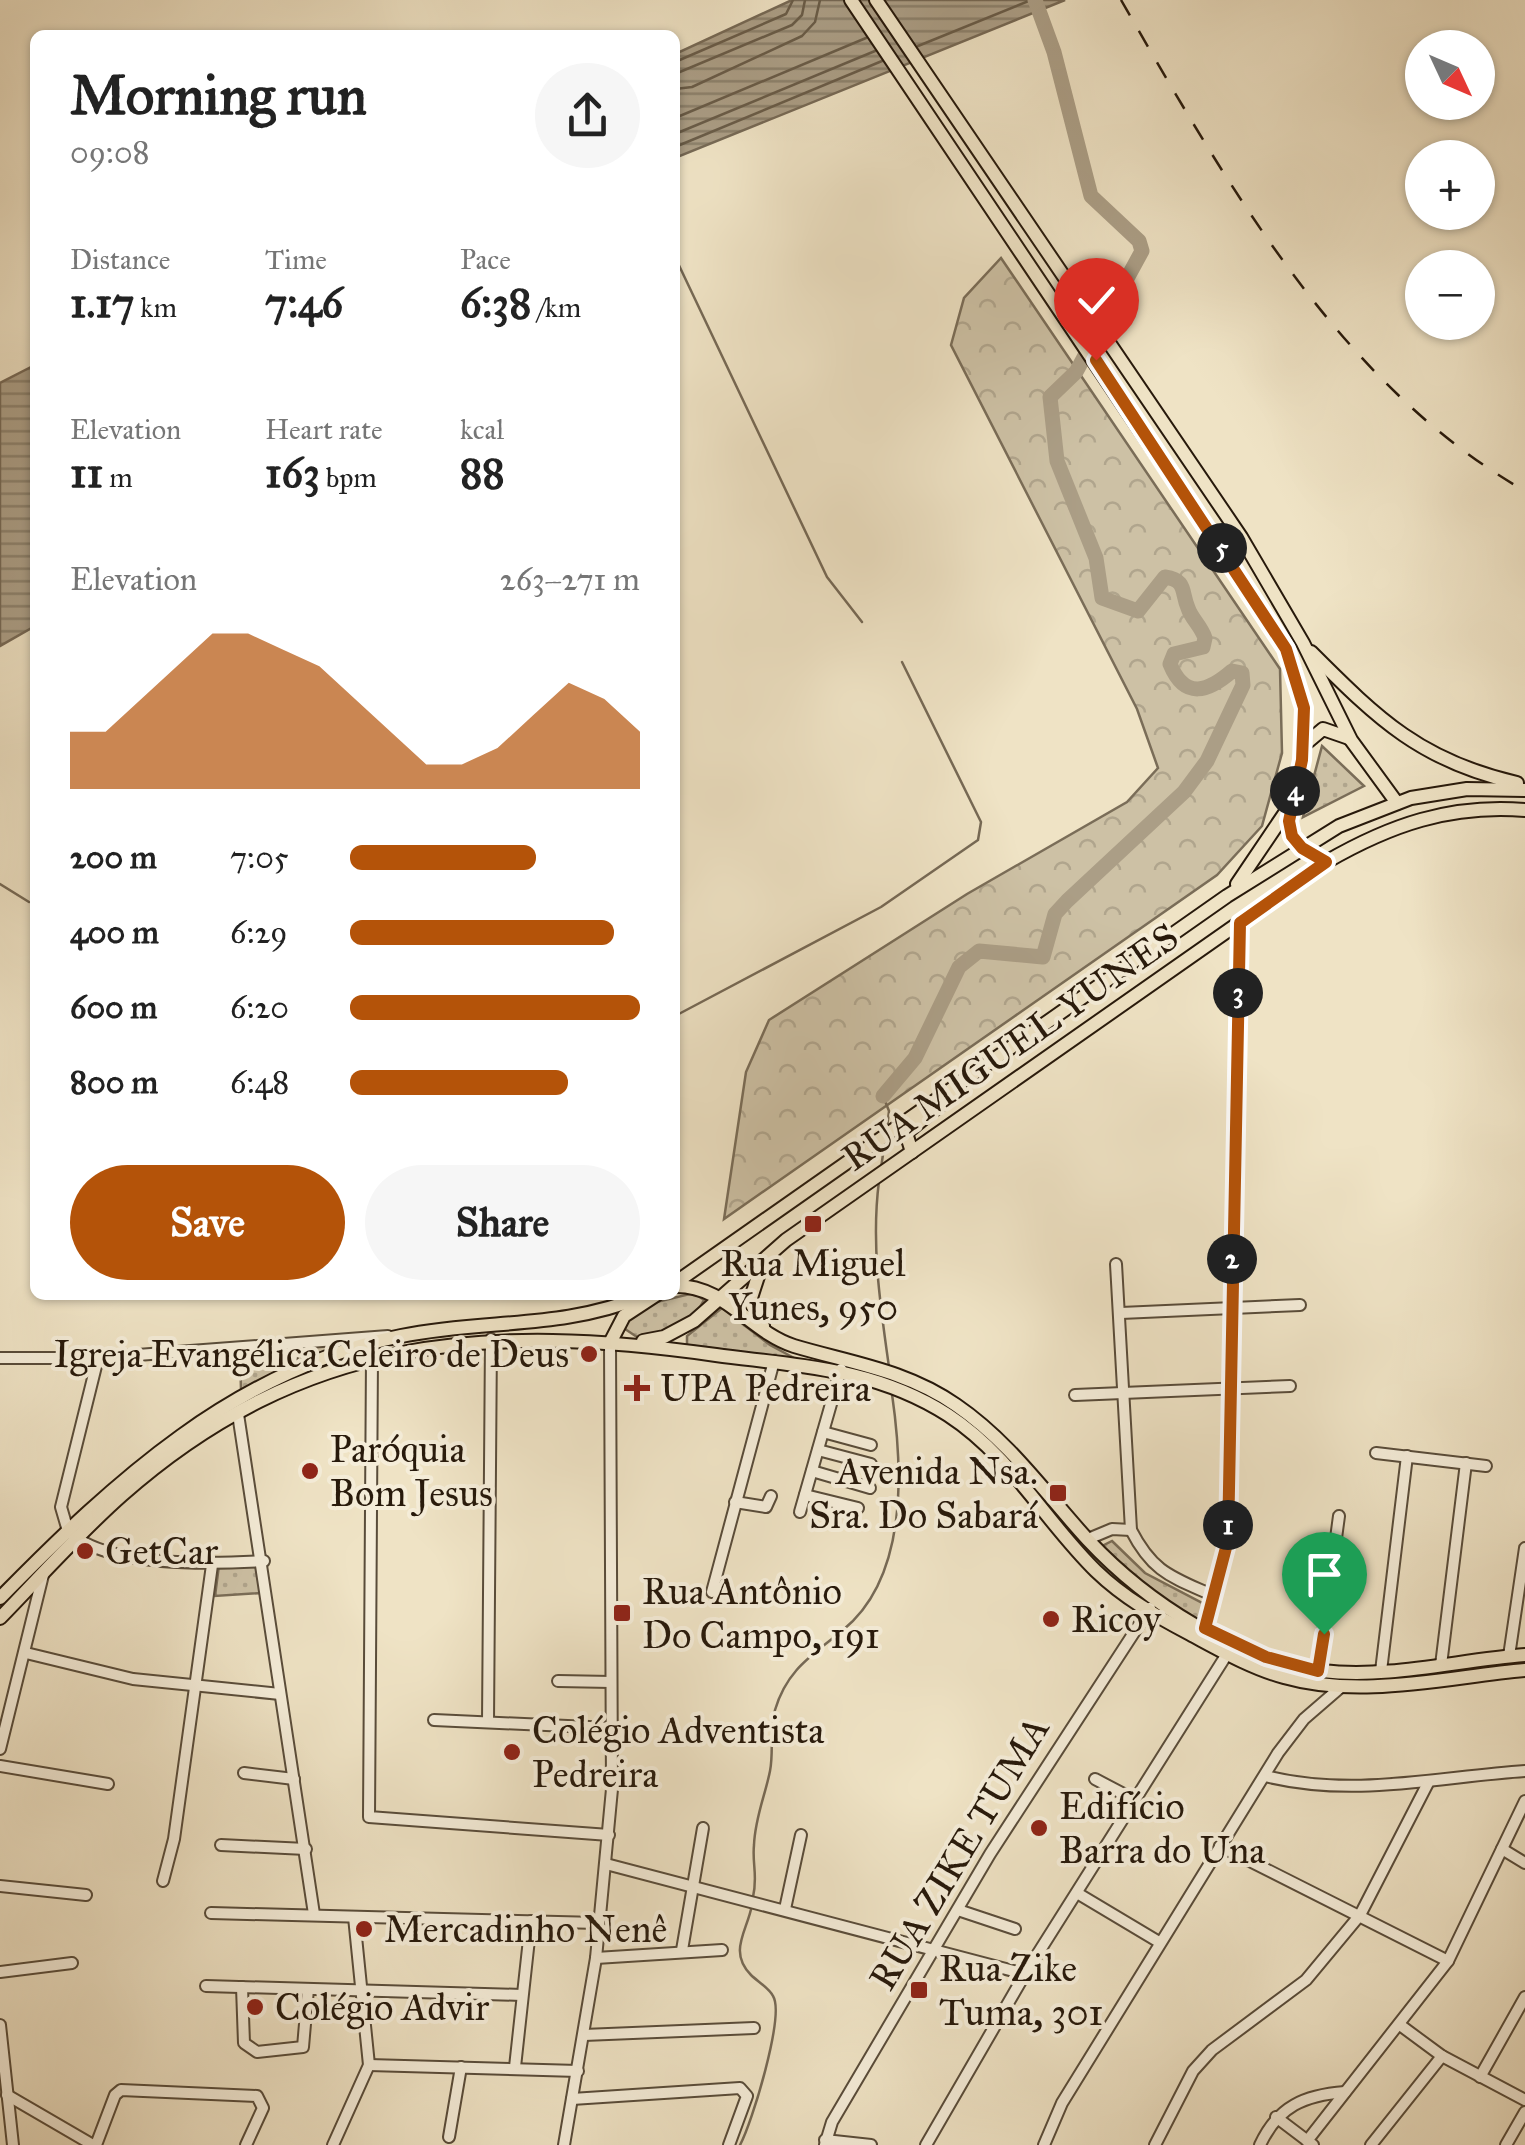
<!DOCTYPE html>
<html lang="en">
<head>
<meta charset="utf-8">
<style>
  :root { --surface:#fff; --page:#f6f6f6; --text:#222; --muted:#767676; --accent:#b45309 }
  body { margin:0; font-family:"IM FELL Great Primer",serif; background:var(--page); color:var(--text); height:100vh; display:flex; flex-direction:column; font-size:38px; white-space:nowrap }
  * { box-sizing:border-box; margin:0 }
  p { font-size:32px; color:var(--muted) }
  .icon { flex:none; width:55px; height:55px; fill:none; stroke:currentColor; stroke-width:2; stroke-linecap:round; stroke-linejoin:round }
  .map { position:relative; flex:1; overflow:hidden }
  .sheet { position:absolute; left:30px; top:30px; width:650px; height:1270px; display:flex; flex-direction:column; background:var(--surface); border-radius:15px; box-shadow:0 2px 8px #0004 }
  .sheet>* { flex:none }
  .needle { width:65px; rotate:134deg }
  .tools { position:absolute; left:1405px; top:30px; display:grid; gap:20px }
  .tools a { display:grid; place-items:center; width:90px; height:90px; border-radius:50%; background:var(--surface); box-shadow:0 2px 8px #0004; font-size:50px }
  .pin { position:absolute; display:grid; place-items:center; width:85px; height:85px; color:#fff; margin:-102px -42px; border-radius:50% 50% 50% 0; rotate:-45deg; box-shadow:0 0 10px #0007 }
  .pin .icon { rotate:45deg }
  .km { position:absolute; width:50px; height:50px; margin:-25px; border-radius:50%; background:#222; color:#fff; font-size:28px; line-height:50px; text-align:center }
  .round { display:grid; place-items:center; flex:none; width:105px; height:105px; border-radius:52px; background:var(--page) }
  .summary { display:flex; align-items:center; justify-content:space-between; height:170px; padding:0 40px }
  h1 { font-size:55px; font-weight:700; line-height:75px }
  .metrics { display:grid; grid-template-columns:repeat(3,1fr); gap:15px; height:170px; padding:10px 40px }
  .metrics div { display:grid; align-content:center }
  .metrics b { font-size:42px; font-weight:700 }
  .metrics small { font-size:28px; font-weight:400 }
  .metrics p { font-size:28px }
  .chart { height:280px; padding:20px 40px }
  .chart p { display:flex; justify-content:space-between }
  .chart svg { width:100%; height:180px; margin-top:10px; fill:var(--accent); opacity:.7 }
  .cta { display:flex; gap:20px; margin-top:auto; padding:20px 40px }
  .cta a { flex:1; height:115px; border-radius:60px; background:var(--accent); color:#fff; font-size:40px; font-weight:700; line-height:115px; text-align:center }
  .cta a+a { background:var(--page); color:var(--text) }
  ul { padding:0 40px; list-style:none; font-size:32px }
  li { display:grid; grid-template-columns:160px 120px 1fr; align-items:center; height:75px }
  li i { height:25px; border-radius:12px; background:var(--accent) }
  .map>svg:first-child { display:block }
  .forest { fill:url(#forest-crowns); stroke:#7a6d58; stroke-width:2.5 }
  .park { fill:url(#park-dots); stroke:#7a6d58; stroke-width:2.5 }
  .water { fill:url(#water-rules); stroke:#766955; stroke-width:2.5 }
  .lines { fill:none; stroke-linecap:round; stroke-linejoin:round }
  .shore { stroke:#695c48; stroke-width:2.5 }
  .stream { stroke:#766955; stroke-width:2.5 }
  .river { stroke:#ab9e86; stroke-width:15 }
  .minor-casing { stroke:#594c3a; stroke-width:14 }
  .major-casing { stroke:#27190b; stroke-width:16 }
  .minor { stroke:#f5edd9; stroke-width:10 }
  .major { stroke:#efe3c5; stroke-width:12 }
  .rail { stroke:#27190b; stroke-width:2.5; stroke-dasharray:18 18; stroke-linecap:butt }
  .route-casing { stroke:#fff; stroke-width:20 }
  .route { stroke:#b45309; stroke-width:12 }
  .poi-dot { fill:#8f2418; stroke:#f5edd9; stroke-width:4 }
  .labels { text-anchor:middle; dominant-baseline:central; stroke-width:8; stroke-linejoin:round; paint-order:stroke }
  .street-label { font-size:38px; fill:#27190b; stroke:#f5edd9 }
  .poi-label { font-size:38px; fill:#27190b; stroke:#f5edd9; text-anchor:start }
</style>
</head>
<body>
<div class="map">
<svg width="1525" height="2145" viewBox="0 0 1525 2145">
  <defs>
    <pattern id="forest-crowns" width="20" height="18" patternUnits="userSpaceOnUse" patternTransform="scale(2.5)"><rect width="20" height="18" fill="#cdc1a5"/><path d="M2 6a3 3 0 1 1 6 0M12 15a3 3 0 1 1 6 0" fill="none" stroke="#b0a58d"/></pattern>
    <pattern id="park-dots" width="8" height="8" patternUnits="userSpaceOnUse" patternTransform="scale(2.5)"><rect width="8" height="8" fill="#cdc1a5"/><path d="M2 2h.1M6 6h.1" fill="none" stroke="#b0a58d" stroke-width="1.8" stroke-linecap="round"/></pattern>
    <pattern id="water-rules" width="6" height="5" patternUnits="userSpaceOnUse" patternTransform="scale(2.5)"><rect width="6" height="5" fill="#ab9e86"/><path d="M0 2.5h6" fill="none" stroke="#8b806c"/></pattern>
  </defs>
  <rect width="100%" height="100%" fill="#efe3c5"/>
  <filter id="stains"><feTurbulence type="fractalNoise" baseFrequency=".002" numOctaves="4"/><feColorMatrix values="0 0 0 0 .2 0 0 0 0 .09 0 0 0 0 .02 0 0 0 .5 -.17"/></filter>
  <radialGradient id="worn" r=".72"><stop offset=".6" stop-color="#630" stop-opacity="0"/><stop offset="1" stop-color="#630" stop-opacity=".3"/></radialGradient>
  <polygon class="forest" points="1001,258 1280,669 1282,753 1262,826 1217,875 724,1219 746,1072 769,1020 967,894 1127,802 1158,768 1137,709 951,345 964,298"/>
  <g class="park">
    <polygon points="1322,746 1364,786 1303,817"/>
    <path d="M 694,1293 L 704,1300 C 693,1324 662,1333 637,1337 L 625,1329 L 628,1316 L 648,1304 Z"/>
    <polygon points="722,1308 770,1345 796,1359 687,1345 687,1336"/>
    <polygon points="375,1340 241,1390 240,1351"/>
    <polygon points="1112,1541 1145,1573 1204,1604 1199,1621 1149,1591 1102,1546"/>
    <polygon points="219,1565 257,1567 261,1593 215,1596"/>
  </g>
  <g class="water">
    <polygon points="792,0 1065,0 675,158 675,54"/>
    <polygon points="35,365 35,626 0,646 0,383"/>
  </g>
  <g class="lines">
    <g class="shore">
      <polyline points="918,46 1031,0"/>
      <polyline points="675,62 786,14 793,0"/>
      <polyline points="675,74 792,25 802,15 805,0"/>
      <polyline points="675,89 692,87 802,36 815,22 820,0"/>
      <polyline points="675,118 866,38"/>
      <polyline points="675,134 875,51"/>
      <polyline points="675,147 882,61"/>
    </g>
    <g class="stream">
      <polyline points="675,257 827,577 862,622"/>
      <polyline points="0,884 29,902"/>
      <polyline points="675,1016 881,907 978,840 981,822 902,662"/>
      <polyline points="883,1096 889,1111 887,1128"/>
      <polyline points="881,1168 885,1141"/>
      <path d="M 879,1181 C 871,1243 880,1304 889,1367"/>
      <path d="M 753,1897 C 758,1876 752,1864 754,1845 C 755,1818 765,1796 770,1771 C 774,1751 769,1730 775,1710 C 787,1669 813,1655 843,1630 C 908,1577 903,1470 892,1394"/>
      <path d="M 740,2145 C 752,2123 785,2015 773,1996 C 769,1988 757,1981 751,1975 C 728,1951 747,1932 752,1905"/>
    </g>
    <path class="river" d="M 883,1096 L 915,1058 L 959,967 L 979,951 L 1043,957 L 1055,914 L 1067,901 L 1184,792 L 1207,761 L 1243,685 L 1242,673 L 1232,671 C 1209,691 1185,701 1170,664 L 1174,654 L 1203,647 L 1205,638 C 1201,626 1191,618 1188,608 C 1181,592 1187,580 1165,577 L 1138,611 L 1102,598 L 1096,558 L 1057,461 L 1050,397 L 1076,372 L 1142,251 L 1139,241 L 1091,196 L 1054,52 L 1035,0"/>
    <g class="minor-casing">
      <g id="minor">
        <path d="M 1116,1264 L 1131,1530 C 1153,1573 1172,1577 1214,1596"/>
        <polyline points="1121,1313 1300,1305"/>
        <polyline points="274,1348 292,1356 290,1371"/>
        <polyline points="372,1357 369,1817 609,1835"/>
        <polyline points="0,1358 98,1358 388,1336"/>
        <path d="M 98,1358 L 61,1507 L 68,1531 C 106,1568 213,1564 264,1561"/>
        <polyline points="1075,1395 1290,1386"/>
        <polyline points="238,1414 314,1914"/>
        <polyline points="823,1432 871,1445"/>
        <polyline points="818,1450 871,1464"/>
        <polyline points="1376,1453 1486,1466"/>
        <polyline points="812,1471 870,1488"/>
        <polyline points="805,1495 858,1508"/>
        <polyline points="735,1502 766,1507 771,1496"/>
        <polyline points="800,1512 841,1369"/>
        <polyline points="1088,1539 1112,1529 1131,1530"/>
        <polyline points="712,1592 774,1361"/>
        <polyline points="1204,1633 1228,1540 1240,923"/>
        <polyline points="26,1653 133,1679 280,1694"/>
        <polyline points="1509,1656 1525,1548"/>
        <polyline points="1441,1665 1466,1463"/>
        <polyline points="1318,1671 1339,1516"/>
        <polyline points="1381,1671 1407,1456"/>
        <polyline points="558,1681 611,1682"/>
        <polyline points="434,1720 611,1728"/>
        <polyline points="488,1722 491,1339"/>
        <polyline points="0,1749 43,1575"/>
        <polyline points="0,1766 108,1784"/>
        <polyline points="244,1773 294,1779"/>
        <path d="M 1265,1776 C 1353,1798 1437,1777 1525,1771"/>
        <polyline points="1095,1779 1135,1800"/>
        <polyline points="221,1845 306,1849"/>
        <polyline points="1220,1846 1448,1961"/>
        <polyline points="1502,1849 1525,1863"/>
        <polyline points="606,1864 1025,1974"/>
        <polyline points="163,1881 174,1839 212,1565"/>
        <polyline points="0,1886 86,1895"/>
        <polyline points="1077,1893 1159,1942"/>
        <polyline points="785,1909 801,1835"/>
        <polyline points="958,1910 1015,1929"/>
        <polyline points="211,1913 598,1923"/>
        <polyline points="682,1950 703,1828"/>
        <polyline points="596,1958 722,1950"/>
        <polyline points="0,1972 72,1963"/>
        <polyline points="206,1986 522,1995"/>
        <polyline points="242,1987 244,2043 257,2052 303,2047 308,1989"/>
        <polyline points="0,2025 13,2145"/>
        <polyline points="1400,2025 1442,2056 1525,2100"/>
        <polyline points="584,2035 754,2028"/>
        <polyline points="369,2065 578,2071"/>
        <polyline points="515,2067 531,1921"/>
        <polyline points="1480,2077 1525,1997"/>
        <polyline points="7,2095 93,2145"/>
        <polyline points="572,2099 740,2088 747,2096 729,2145"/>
        <polyline points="1276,2117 1313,2145"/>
        <polyline points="449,2137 461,2067"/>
        <polyline points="825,2140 871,2145"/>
        <polyline points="1307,2141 1448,1961 1525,1801"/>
        <polyline points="96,2145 115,2095 121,2090 257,2096 263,2108 246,2145"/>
        <polyline points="333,2145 369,2065 354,1917"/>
        <polyline points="564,2145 596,1958 612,1789 610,1343"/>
        <polyline points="825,2145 832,2122 990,1854 1150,1608"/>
        <polyline points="926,2145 1025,1974 1227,1654"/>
        <polyline points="1044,2145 1062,2103 1278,1753 1304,1719 1341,1687"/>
        <polyline points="1155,2145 1193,2071 1212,2050 1306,1980 1360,1915 1428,1783"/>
        <path d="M 1260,2145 C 1278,2106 1305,2095 1345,2092"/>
        <polyline points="1371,2145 1442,2056"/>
        <polyline points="1506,2145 1525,2112"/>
      </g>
    </g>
    <g class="major-casing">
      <g id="major">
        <path d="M 851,0 L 1287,649 C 1300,684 1307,719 1303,756 C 1300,779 1283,811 1291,833 C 1297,847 1312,856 1326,862"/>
        <polyline points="876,0 1241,537 1303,643 1351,740 1397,803"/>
        <path d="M 1311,652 C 1379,720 1421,761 1517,783"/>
        <polyline points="1304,745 1323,729 1349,738"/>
        <polyline points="1237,884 1287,810"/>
        <polyline points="912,1152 906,1133 951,1096"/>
        <polyline points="763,1261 750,1301 763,1326"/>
        <polyline points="675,1283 1227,896 1339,826 1411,798 1467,789 1525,790"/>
        <path d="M 675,1286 C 725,1285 750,1332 794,1346 C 851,1363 906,1370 956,1405 C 1010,1442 1045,1493 1088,1540 C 1146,1602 1236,1661 1322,1671 C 1389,1679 1458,1660 1525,1655"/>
        <path d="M 643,1341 L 664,1337 L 694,1321 L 786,1240 L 1326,862 C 1390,825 1450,804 1525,810"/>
        <polyline points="610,1343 624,1316 656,1295"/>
        <path d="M 0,1598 C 114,1482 235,1369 401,1336 C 490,1318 557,1331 647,1295"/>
        <path d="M 0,1618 C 40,1577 79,1533 122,1495 C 303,1335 488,1323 716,1355 C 799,1366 875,1368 948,1415 C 1011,1456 1044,1520 1096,1571 C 1124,1598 1156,1616 1190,1634 C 1220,1650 1251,1668 1284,1677 C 1361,1699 1447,1677 1525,1670"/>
      </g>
    </g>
    <use href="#minor" class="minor"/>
    <use href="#major" class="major"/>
    <path class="rail" d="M 1121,0 C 1225,180 1339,385 1525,491"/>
  </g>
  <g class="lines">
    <g class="route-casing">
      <polyline id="route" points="1096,360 1286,649 1304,708 1302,760 1289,821 1292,836 1302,848 1326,862 1240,923 1228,1540 1205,1628 1266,1657 1318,1671 1324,1634"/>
    </g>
    <use href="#route" class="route"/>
  </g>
  <g class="poi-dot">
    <rect x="803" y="1214" width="20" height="20" rx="5"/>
    <circle cx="589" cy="1354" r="10"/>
    <path d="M632 1373h10v10h10v10h-10v10h-10v-10h-10v-10h10z"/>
    <circle cx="310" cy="1471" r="10"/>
    <rect x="1048" y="1483" width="20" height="20" rx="5"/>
    <circle cx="85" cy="1551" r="10"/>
    <rect x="612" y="1603" width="20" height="20" rx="5"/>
    <circle cx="1051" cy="1619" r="10"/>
    <circle cx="512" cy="1752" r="10"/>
    <circle cx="1039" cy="1828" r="10"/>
    <circle cx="364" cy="1929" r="10"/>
    <rect x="909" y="1980" width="20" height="20" rx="5"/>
    <circle cx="255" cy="2007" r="10"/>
  </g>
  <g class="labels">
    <g class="street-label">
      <text transform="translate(1010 1047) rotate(-35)">RUA MIGUEL YUNES</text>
      <text transform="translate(959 1853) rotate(-59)">RUA ZIKE TUMA</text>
    </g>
    <g class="poi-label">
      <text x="813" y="1263" text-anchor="middle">Rua Miguel<tspan x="813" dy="44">Yunes, 950</tspan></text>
      <text x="569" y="1354" text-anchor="end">Igreja Evangélica Celeiro de Deus</text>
      <text x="660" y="1388">UPA Pedreira</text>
      <text x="330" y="1449">Paróquia<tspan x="330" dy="44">Bom Jesus</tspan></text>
      <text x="1038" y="1471" text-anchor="end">Avenida Nsa.<tspan x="1038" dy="44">Sra. Do Sabará</tspan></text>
      <text x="105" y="1551">GetCar</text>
      <text x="642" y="1591">Rua Antônio<tspan x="642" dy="44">Do Campo, 191</tspan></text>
      <text x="1071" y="1619">Ricoy</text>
      <text x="532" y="1730">Colégio Adventista<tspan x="532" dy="44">Pedreira</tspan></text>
      <text x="1059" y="1806">Edifício<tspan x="1059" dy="44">Barra do Una</tspan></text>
      <text x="384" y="1929">Mercadinho Nenê</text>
      <text x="939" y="1968">Rua Zike<tspan x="939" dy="44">Tuma, 301</tspan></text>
      <text x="275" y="2007">Colégio Advir</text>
    </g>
  </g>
  <rect width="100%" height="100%" filter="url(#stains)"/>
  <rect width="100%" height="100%" fill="url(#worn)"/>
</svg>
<div class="tools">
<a><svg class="needle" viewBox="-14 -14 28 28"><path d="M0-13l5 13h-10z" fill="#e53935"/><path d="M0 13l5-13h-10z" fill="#767676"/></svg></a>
<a>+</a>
<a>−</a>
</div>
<div class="pin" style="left:1324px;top:1634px;background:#1e9e55"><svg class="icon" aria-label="arrive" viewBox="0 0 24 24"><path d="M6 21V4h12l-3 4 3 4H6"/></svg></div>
<div class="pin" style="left:1096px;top:360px;background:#d93025"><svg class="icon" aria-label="check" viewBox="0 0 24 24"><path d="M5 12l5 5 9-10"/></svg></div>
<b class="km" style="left:1228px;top:1525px">1</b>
<b class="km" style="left:1232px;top:1259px">2</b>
<b class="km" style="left:1238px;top:993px">3</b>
<b class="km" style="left:1295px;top:791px">4</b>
<b class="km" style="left:1222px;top:548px">5</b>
<section class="sheet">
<div class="summary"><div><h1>Morning run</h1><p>09:08</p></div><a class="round"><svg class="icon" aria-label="share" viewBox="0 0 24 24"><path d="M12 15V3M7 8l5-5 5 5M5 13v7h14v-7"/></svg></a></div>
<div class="metrics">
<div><p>Distance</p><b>1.17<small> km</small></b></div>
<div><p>Time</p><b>7:46</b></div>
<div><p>Pace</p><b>6:38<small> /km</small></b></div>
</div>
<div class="metrics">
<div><p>Elevation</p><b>11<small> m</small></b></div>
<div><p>Heart rate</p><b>163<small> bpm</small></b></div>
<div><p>kcal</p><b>88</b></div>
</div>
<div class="chart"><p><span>Elevation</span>263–271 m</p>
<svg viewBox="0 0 160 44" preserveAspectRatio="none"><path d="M0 44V30L10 30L20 22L30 14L40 6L50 6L60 10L70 14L80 22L90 30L100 38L110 38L120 34L130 26L140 18L150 22L160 30V44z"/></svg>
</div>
<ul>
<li><b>200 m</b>7:05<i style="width:64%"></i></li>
<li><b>400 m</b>6:29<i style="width:91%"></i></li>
<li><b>600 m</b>6:20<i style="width:100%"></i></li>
<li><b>800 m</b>6:48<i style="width:75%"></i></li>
</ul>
<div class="cta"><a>Save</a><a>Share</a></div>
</section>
</div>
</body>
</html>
